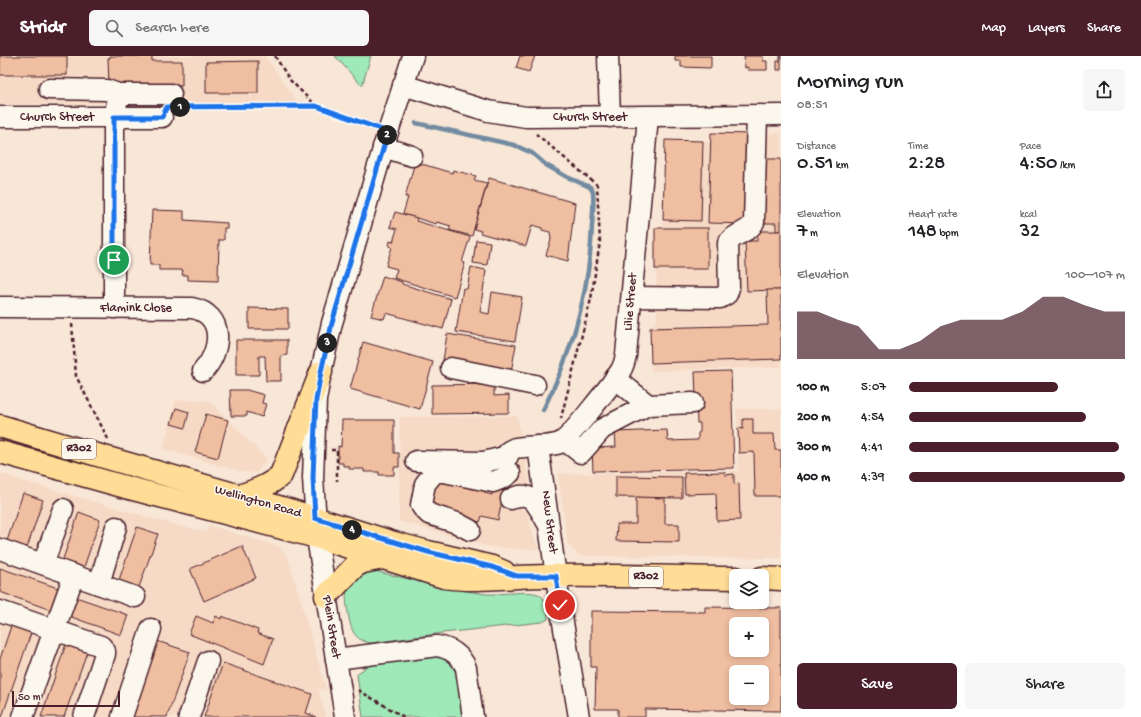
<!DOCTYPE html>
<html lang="en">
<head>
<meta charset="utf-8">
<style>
  :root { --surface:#fff; --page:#f6f6f6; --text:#202124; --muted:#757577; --accent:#4a1f2b }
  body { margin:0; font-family:"Gochi Hand",sans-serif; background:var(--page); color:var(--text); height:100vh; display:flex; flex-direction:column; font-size:15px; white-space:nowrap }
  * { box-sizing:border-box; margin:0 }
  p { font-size:13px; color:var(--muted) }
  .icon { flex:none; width:22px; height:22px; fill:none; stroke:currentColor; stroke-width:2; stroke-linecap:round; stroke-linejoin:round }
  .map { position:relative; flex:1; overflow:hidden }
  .sheet { display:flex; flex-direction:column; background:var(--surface); width:360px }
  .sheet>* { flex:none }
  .buttons { position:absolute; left:729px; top:513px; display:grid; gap:8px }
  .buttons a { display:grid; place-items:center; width:40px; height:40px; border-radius:6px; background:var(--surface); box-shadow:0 2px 6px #0003; font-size:20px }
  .scale { position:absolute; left:12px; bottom:10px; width:108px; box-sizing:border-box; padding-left:4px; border:2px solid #4a1f2b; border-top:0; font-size:11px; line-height:14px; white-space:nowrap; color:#4a1f2b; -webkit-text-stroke:3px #fbf7ec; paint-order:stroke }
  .pin { position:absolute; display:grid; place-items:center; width:34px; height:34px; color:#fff; margin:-17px; border:2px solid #fff; border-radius:50%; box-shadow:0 1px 4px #0007 }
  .km { position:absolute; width:20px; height:20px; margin:-10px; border-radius:50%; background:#222; color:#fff; font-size:11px; line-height:20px; text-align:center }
  .round { display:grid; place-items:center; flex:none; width:42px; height:42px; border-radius:6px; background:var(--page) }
  .head { display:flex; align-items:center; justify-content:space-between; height:68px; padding:0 16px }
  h1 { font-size:22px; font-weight:600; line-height:30px }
  .metrics { display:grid; grid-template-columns:repeat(3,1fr); gap:6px; height:68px; padding:4px 16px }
  .metrics div { display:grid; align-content:center }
  .metrics b { font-size:20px; font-weight:600 }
  .metrics small { font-size:11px; font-weight:400 }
  .metrics p { font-size:11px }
  .chart { height:112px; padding:8px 16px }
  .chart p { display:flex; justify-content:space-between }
  .chart svg { width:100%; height:72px; margin-top:4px; fill:var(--accent); opacity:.7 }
  .action { display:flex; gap:8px; margin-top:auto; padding:8px 16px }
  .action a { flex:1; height:46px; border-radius:6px; background:var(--accent); color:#fff; font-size:16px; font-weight:600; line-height:46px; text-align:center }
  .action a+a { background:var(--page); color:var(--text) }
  ul { padding:0 16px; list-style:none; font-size:13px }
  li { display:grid; grid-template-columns:64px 48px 1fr; align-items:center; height:30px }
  li i { height:10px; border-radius:5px; background:var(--accent) }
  header { display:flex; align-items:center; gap:24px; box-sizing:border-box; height:56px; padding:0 20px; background:var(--accent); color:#fff }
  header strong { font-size:19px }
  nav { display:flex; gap:22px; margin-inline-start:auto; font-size:14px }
  .search { width:280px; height:36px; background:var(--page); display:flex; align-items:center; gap:10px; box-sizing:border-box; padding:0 14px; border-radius:6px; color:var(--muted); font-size:15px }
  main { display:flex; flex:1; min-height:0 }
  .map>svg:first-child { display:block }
  .built { fill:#f6dac6 }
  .green { fill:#9fe8b7; stroke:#748471 }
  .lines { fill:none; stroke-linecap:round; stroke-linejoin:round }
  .stream { stroke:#728ba1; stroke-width:4.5 }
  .building { fill:#f0bea1; stroke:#4a1f2b; fill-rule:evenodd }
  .minor-casing { stroke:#4a1f2b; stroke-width:23 }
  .major-casing { stroke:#4a1f2b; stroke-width:25 }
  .path { stroke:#4a1f2b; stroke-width:2.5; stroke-dasharray:4 3; stroke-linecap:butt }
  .minor { stroke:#fbf7ec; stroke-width:20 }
  .major { stroke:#ffdd96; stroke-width:22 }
  .route-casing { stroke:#fff; stroke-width:8 }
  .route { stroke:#1a73e8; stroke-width:5 }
  .labels { text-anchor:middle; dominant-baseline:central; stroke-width:3; stroke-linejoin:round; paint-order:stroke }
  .shield { fill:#fbf7ec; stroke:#7f6065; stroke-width:1 }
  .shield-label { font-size:12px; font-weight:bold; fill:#4a1f2b }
  .street-label { font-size:13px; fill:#4a1f2b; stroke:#fbf7ec }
</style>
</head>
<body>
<header>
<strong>Stridr</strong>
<div class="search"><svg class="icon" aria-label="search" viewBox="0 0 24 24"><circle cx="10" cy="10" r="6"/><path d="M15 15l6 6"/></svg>Search here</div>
<nav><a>Map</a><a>Layers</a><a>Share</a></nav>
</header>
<main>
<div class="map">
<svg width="781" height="661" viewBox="0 0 781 661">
  <rect width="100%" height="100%" fill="#f8e6d6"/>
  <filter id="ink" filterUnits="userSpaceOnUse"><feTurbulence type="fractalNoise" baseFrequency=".025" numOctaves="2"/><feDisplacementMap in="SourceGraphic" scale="8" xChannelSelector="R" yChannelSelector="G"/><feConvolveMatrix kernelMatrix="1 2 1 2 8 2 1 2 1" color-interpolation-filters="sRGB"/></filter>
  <g filter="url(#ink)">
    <g class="built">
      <polygon points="0,0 265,0 298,47 0,48"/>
      <polygon points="711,77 751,78 781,77 781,311 651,315 650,271 657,265 656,213 663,172 665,84 710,86"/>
      <polygon points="176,344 209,345 267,403 257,417 243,416 163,393"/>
      <polygon points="737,353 781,353 781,502 580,500 568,489 558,418 738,415"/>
      <polygon points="517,360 531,435 525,444 531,470 538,493 495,492 399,465 400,361"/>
      <polygon points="0,417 23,425 168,467 206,476 208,469 278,490 288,501 327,635 318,632 326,661 0,661"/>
    </g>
    <g class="green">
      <polygon points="335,0 371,0 362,30"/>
      <path d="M 370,515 L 375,515 C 412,524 449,533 486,538 C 500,539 528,534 538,538 C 546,541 548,555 548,563 L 542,566 L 443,577 L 371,587 C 353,584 351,573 348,557 C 346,544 343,531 356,523 C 360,519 364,517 370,515 Z"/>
      <path d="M 432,600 C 454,605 456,613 460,633 C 462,642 464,652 465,661 L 363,661 L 357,619 L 359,616 L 364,613 L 364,609 Z"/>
    </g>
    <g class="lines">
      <path class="stream" d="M 416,67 L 514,89 L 532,97 L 546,109 L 567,121 L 590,131 L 593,136 C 594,147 593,158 592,169 C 590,233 572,297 543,354"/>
    </g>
    <g class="building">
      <rect x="0" y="0" width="67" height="19"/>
      <polygon points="110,0 152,0 152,5 182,5 182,30 109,30 108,2 110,2"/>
      <polygon points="520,0 535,0 529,16 516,12"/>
      <polygon points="675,0 711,0 711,12 681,11 681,5 675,5"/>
      <polygon points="744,0 763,0 763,5 767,5 767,14 748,14 748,11 745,12"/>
      <polygon points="780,0 781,0 781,14 777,14 777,5 780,5"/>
      <polygon points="258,5 258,37 206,37 206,6"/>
      <polygon points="711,77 751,78 749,168 708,167"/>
      <polygon points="665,84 703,85 701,165 663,164"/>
      <polygon points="762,103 781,103 781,175 776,175 776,167 761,167"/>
      <polygon points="415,106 452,117 453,114 476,120 474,124 487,127 472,180 449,174 451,170 437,166 436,168 403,158 408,141 405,141"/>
      <polygon points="489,122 575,147 568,205 546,199 551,183 550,176 542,174 542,172 532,169 526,190 480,177 481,175 474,173"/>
      <polygon points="152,154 184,155 184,164 227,167 227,172 224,172 224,184 219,184 218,225 188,224 188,219 182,219 183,214 159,214 159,209 150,209"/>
      <polygon points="395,156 417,162 416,165 470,181 462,206 465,207 455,241 394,222 397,213 386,210 392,191 389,190 390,185 393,186 397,173 390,171"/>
      <rect x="655" y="172" width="53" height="41"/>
      <polygon points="757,175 781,175 781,234 747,235 745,185 757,185"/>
      <polygon points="476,184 490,186 487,209 473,207"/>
      <polygon points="471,211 486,214 480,256 489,258 492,236 522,241 515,285 456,276 463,232 467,233"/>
      <polygon points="383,220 402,226 402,228 451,243 443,273 386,257 384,263 371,260"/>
      <polygon points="767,234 781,234 781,303 651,307 650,272 768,269"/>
      <polygon points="249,252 288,253 288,273 249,273"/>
      <polygon points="447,278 516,289 511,316 443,305"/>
      <polygon points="236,284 287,284 287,299 281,300 281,325 266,325 265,300 259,300 259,319 236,319"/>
      <polygon points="363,286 433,306 420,353 350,333"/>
      <polygon points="731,315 734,412 593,415 592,392 616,391 615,376 667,374 668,385 698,384 698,377 700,376 700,367 697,367 695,316"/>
      <polygon points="494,328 494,340 509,339 509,357 432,358 432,329"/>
      <polygon points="230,334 247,334 264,339 262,347 266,348 262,361 247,356 247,360 231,360"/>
      <polygon points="176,352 189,356 185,372 171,368"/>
      <polygon points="206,358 228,364 218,402 195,396"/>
      <polygon points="743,363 753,363 753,378 774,378 775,394 781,394 781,440 755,440 754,396 739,397 738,372 743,373"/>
      <polygon points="342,364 394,364 394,397 399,397 399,411 394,411 394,419 379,419 379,416 364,416 364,413 349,413 349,410 343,410 343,407 338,407 338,390 341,391"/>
      <polygon points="725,416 725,419 734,418 734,428 739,427 740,464 717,465 716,438 715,437 685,438 684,417"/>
      <polygon points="439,420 486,430 485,437 492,439 493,433 504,435 498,464 482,460 480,466 433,457 434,447 427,445"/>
      <polygon points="616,420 682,421 682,442 616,441"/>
      <polygon points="23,437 43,444 26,495 6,488"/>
      <polygon points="636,441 665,442 665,468 679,468 679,486 616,485 617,468 636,468"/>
      <polygon points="79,456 100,464 83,514 62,506"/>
      <polygon points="137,471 158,478 138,534 118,527"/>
      <polygon points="242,490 256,522 204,545 190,513"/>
      <polygon points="0,512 58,532 51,554 0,536"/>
      <polygon points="73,540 128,559 121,579 66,559"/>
      <path d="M 705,551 L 781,552 L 781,655 L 645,653 L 645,661 L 618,661 L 618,653 L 595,653 L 596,611 L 591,611 L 591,555 L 705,556 ZM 736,568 L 762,568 L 762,594 L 736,594 ZM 736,616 L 762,616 L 762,642 L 736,642 Z"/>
      <polygon points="196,560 213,567 216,560 221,563 222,560 258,574 257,577 273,583 264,608 189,578"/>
      <polygon points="12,567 32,574 2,661 0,661 0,603"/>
      <polygon points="154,584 190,596 167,661 127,661"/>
      <polygon points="66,588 87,596 64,661 41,661"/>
      <polygon points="223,607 312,638 306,657 316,661 204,661"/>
    </g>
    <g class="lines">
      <g class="minor-casing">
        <g id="minor">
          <polyline points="608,0 610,61"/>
          <polyline points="403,29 488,55 526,61 781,59"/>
          <polyline points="49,33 107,34 118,38 171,38"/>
          <polyline points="0,61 162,61"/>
          <polyline points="383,91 412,100"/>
          <path d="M 632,241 L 720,242 L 727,238 L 729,232 L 728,187 C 734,177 749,177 754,166 L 757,60"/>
          <path d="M 0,251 L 192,252 C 225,258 222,295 203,315"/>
          <polyline points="114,252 114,61 117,47 118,38"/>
          <polyline points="451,312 535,329"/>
          <polyline points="615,322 648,349 693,347"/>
          <polyline points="564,384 581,397 602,373 648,349"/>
          <polyline points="538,390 560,549 579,661"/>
          <path d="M 509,395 L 515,392 C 527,390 550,391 560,387 C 569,383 614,325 621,314 C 624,309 625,304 626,299 L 648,61"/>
          <polyline points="416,405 484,406 508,400"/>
          <path d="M 511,443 C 532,432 538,451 547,466"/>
          <polyline points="470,474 457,467 429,458 423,452 421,449 425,428 433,418 438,416 444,416 493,426 503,422 510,417"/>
          <polyline points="0,493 135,541"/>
          <polyline points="43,508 63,453"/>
          <polyline points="99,528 116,471"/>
          <polyline points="0,555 101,590 105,595 105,598 84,661"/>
          <path d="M 336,603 L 437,590 C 450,592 461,599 466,612 L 473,661"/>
          <polyline points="23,661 74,519"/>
          <polyline points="122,661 151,573"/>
          <polyline points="189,661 208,605"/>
          <polyline points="345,661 317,481 313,422 316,344 321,316 332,267 388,76 413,0"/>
        </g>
      </g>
      <g class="major-casing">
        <g id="major">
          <polyline points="0,370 104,401 289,454 394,487 428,496 492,511 504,516"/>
          <path d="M 0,396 L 129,432 L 317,481 L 444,521 C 478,526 513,520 547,520 C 610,519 673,521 736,522"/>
          <path d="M 239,440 C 254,435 269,430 281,419 L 321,316"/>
          <polyline points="762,522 781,523"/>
          <polyline points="326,540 355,510 363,506 383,502"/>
        </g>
      </g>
      <g class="path">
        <polyline points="275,0 289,23 316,50 373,70"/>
        <polyline points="181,51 308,51 316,50"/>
        <polyline points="536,78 597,129 600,186 591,243 561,362"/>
        <polyline points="72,268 76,320 108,383"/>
        <polyline points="331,394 337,394 337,425"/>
        <polyline points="358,634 404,661"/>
      </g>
      <use href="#minor" class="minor"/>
      <use href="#major" class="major"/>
    </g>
  </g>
  <g class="lines" filter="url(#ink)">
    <g class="route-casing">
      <polyline id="route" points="114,204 114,61 162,61 167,51 316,50 388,76 332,267 321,316 316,344 315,367 313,422 315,462 428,496 492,511 517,520 556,520 560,549"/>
    </g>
    <use href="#route" class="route"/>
  </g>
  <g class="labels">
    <g class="shield">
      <rect x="62" y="383" width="34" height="20" rx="3"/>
      <rect x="629" y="511" width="34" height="20" rx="3"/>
    </g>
    <g class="shield-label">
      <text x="79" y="393">R302</text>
      <text x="646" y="521">R302</text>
    </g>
    <g class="street-label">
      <text x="57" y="61">Church Street</text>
      <text x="590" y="61">Church Street</text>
      <text transform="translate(631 246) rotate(-85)">Lilie Street</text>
      <text x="136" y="252">Flamink Close</text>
      <text transform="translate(258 446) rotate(16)">Wellington Road</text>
      <text transform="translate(549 466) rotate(83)">New Street</text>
      <text transform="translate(331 571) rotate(81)">Plein Street</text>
    </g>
  </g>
</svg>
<div class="buttons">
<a><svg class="icon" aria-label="layers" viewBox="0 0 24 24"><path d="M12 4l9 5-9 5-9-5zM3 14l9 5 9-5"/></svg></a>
<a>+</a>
<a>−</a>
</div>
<div class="scale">50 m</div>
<div class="pin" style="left:114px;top:204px;background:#1e9e55"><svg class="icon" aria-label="arrive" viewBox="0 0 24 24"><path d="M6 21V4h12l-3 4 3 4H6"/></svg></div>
<div class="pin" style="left:560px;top:549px;background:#d93025"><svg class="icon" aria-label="check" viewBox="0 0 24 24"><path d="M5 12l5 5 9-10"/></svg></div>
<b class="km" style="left:180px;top:51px">1</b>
<b class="km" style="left:387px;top:79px">2</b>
<b class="km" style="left:327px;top:287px">3</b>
<b class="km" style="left:352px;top:474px">4</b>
</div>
<section class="sheet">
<div class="head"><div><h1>Morning run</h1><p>08:51</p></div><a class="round"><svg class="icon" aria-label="share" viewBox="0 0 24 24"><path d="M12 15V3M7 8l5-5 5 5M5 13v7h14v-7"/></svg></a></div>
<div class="metrics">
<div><p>Distance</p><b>0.51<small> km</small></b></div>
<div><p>Time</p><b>2:28</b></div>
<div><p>Pace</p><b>4:50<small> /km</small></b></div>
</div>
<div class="metrics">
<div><p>Elevation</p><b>7<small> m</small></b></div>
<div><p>Heart rate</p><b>148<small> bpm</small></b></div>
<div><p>kcal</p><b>32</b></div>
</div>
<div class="chart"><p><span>Elevation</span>100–107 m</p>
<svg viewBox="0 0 160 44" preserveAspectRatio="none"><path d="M0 44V15L10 15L20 20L30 24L40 38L50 38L60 33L70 24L80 20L90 20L100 20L110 15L120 6L130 6L140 11L150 15L160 15V44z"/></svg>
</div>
<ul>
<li><b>100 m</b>5:07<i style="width:69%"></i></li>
<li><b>200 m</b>4:54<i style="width:82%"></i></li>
<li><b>300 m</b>4:41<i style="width:97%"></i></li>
<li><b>400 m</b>4:39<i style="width:100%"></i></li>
</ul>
<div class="action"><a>Save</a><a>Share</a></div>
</section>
</main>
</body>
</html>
